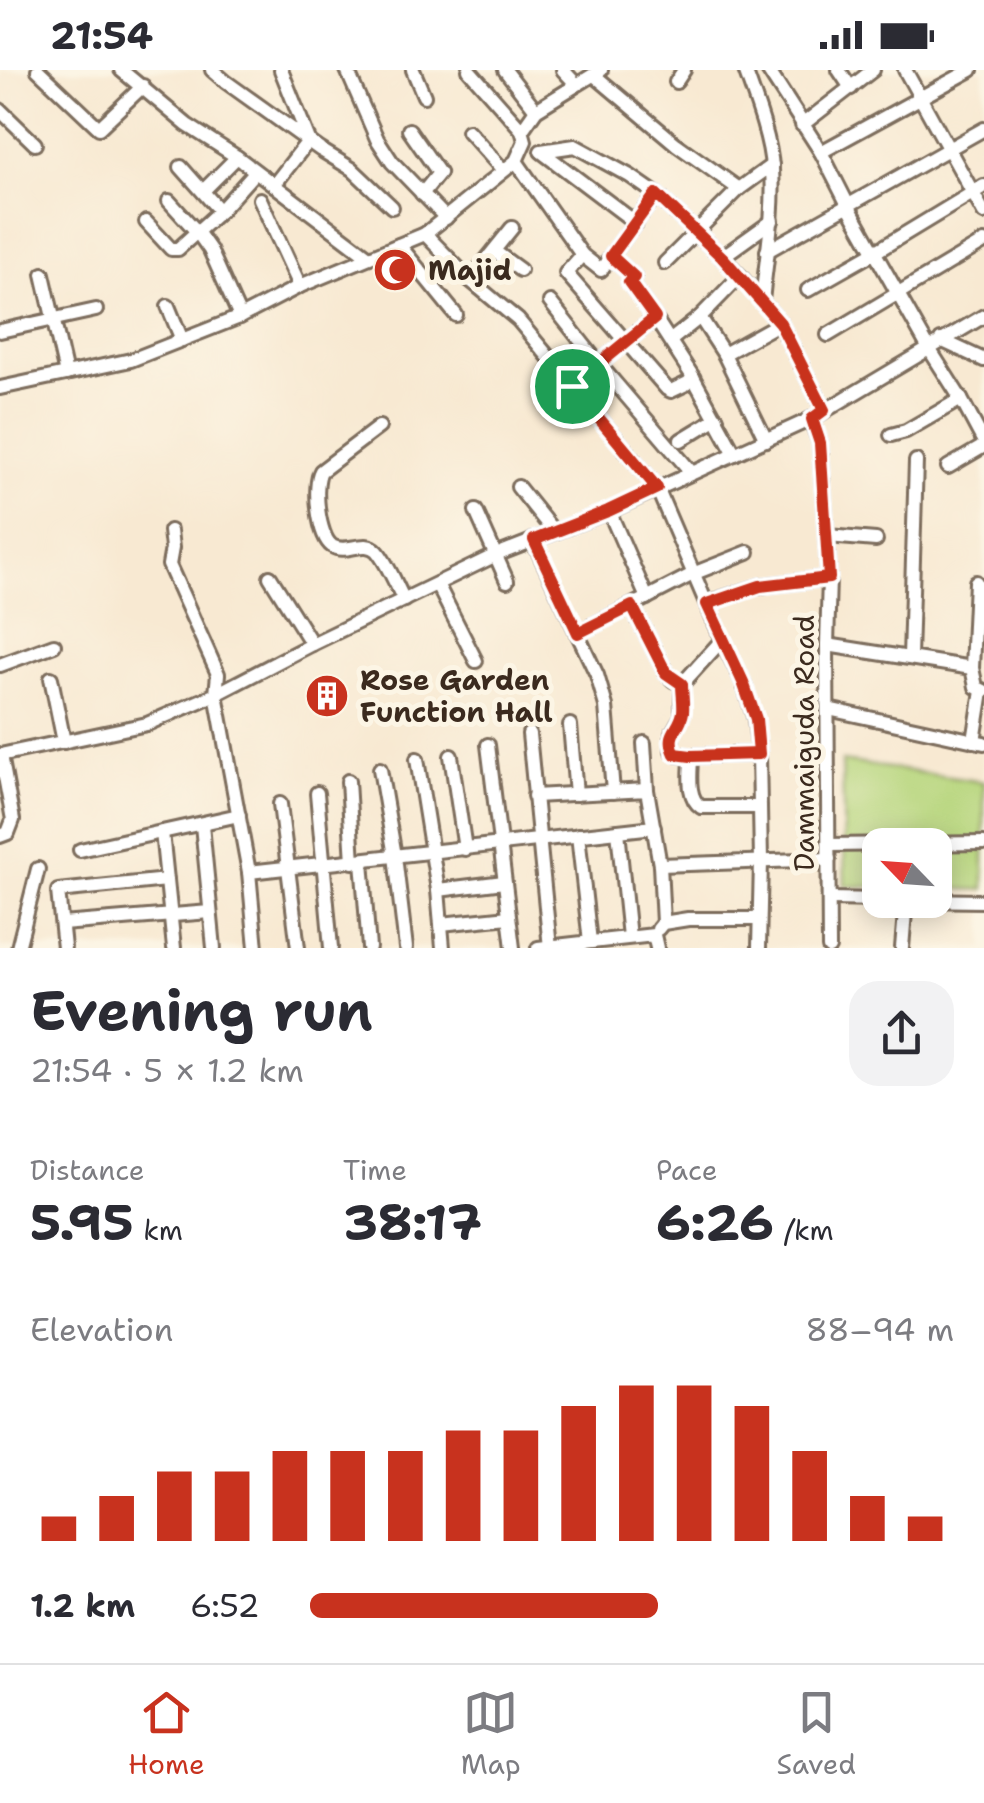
<!DOCTYPE html>
<html lang="en">
<head>
<meta charset="utf-8">
<style>
  :root { --surface:#fff; --page:#f2f2f3; --text:#2b2b33; --muted:#7c7c81; --line:#e1e1e2; --accent:#c8321e }
  body { margin:0; font-family:"Shantell Sans",sans-serif; background:var(--page); color:var(--text); height:100vh; display:flex; flex-direction:column; font-size:38px; white-space:nowrap }
  * { box-sizing:border-box; margin:0 }
  p { font-size:32px; color:var(--muted) }
  .icon { flex:none; width:55px; height:55px; fill:none; stroke:currentColor; stroke-width:2; stroke-linecap:round; stroke-linejoin:round }
  .map { position:relative; height:878px; overflow:hidden }
  .side { display:flex; flex-direction:column; background:var(--surface); flex:1 }
  .side>* { flex:none }
  .needle { width:65px; rotate:295deg }
  .tools { position:absolute; left:862px; top:758px; display:grid; gap:20px }
  .tools a { display:grid; place-items:center; width:90px; height:90px; border-radius:20px; background:var(--surface); box-shadow:0 5px 25px #0003; font-size:50px }
  .pin { position:absolute; display:grid; place-items:center; width:85px; height:85px; color:#fff; margin:-42px; border:5px solid #fff; border-radius:50%; box-shadow:0 2px 10px #0007 }
  .round { display:grid; place-items:center; flex:none; width:105px; height:105px; border-radius:30px; background:var(--page) }
  .headline { display:flex; align-items:center; justify-content:space-between; height:170px; padding:0 30px }
  h1 { font-size:55px; font-weight:700; line-height:75px }
  .figures { display:grid; grid-template-columns:repeat(3,1fr); gap:15px; height:170px; padding:10px 30px }
  .figures div { display:grid; align-content:center }
  .figures b { font-size:50px; font-weight:700 }
  .figures small { font-size:28px; font-weight:400 }
  .figures p { font-size:28px }
  .chart { height:280px; padding:20px 30px }
  .chart p { display:flex; justify-content:space-between }
  .chart svg { width:100%; height:180px; margin-top:10px; stroke:var(--accent); stroke-width:6 }
  ul { padding:0 30px; list-style:none; font-size:32px }
  li { display:grid; grid-template-columns:160px 120px 1fr; align-items:center; height:75px }
  li i { height:25px; border-radius:12px; background:var(--accent) }
  .status { display:flex; justify-content:space-between; align-items:center; height:70px; padding:0 50px; background:var(--surface); direction:ltr }
  .status svg { height:28px; fill:currentColor }
  .tabs { display:flex; justify-content:space-around; align-items:center; height:140px; border-top:2px solid var(--line); background:var(--surface); font-size:28px; color:var(--muted) }
  .tabs a { display:grid; justify-items:center; gap:5px }
  .tabs .selected { color:var(--accent) }
  .map>svg:first-child { display:block }
  .green { fill:#b6d57b; stroke:#78804c; stroke-width:2.5 }
  .lines { fill:none; stroke-linecap:round; stroke-linejoin:round }
  .minor-casing { stroke:#7d6d5d; stroke-width:18 }
  .minor { stroke:#fff; stroke-width:12 }
  .route-casing { stroke:#fff; stroke-width:20 }
  .route { stroke:#c8321e; stroke-width:12 }
  .labels { text-anchor:middle; dominant-baseline:central; stroke-width:10; stroke-linejoin:round; paint-order:stroke }
  .poi-label { font-size:28px; font-weight:bold; fill:#3b2a1e; stroke:#fcf5e5; text-anchor:start }
  .street-label { font-size:28px; fill:#3b2a1e; stroke:#fcf5e5 }
</style>
</head>
<body>
<div class="status"><b>21:54</b><svg viewBox="0 0 49 12"><path d="M0 12V9h3v3zM5 12V6h3v6zM10 12V3h3v9zM15 12V0h3v12zM26 1h20v11H26zM47 4h2v5h-2z"/></svg></div>
<div class="map">
<svg width="984" height="878" viewBox="0 0 984 878">
  <rect width="100%" height="100%" fill="#fcf5e5"/>
  <filter id="ink" filterUnits="userSpaceOnUse"><feTurbulence type="fractalNoise" baseFrequency=".01" numOctaves="2"/><feDisplacementMap in="SourceGraphic" scale="20" xChannelSelector="R" yChannelSelector="G"/><feConvolveMatrix kernelMatrix="1 2 1 2 8 2 1 2 1" color-interpolation-filters="sRGB"/></filter>
  <filter id="wash" filterUnits="userSpaceOnUse"><feTurbulence type="fractalNoise" baseFrequency=".0048" numOctaves="4" result="noise"/><feDisplacementMap in="SourceGraphic" scale="40" xChannelSelector="R" yChannelSelector="G"/><feGaussianBlur stdDeviation="2.25" result="paint"/><feColorMatrix in="noise" values="0 0 0 0 0 0 0 0 0 0 0 0 0 0 0 0 0 1.4 0 .05"/><feComposite in="paint" operator="in"/></filter>
  <g filter="url(#wash)">
    <rect width="100%" height="100%" fill="#f8e9d2"/>
    <polygon class="green" points="842,691 984,712 984,820 935,818 935,775 880,775 880,817 845,816"/>
  </g>
  <g filter="url(#ink)">
    <g class="lines">
      <g class="minor-casing">
        <g id="minor">
          <polyline points="38,0 99,58 143,16"/>
          <polyline points="121,0 187,55 237,87 369,187"/>
          <polyline points="212,0 226,12 321,80 352,99 392,137"/>
          <polyline points="347,0 377,69 392,92 446,148"/>
          <polyline points="413,0 424,26"/>
          <polyline points="469,0 522,60"/>
          <polyline points="505,0 536,40"/>
          <polyline points="563,0 576,14"/>
          <polyline points="601,0 536,40 522,60 525,71 516,91 425,164 470,210 518,250 657,418 722,570 743,612 755,649 759,684 691,686"/>
          <path d="M 745,0 C 755,28 771,70 772,99 C 775,144 766,188 762,232 L 780,253 L 824,340"/>
          <polyline points="768,0 821,82 849,137 928,277 961,329 984,372"/>
          <polyline points="839,0 851,18"/>
          <polyline points="905,0 984,143"/>
          <polyline points="594,5 676,74 739,119"/>
          <polyline points="676,12 684,0"/>
          <polyline points="0,40 35,74"/>
          <polyline points="802,55 873,0"/>
          <polyline points="409,60 439,103 422,124"/>
          <polyline points="468,61 503,100"/>
          <polyline points="541,81 575,76 630,106 656,124 722,187"/>
          <polyline points="542,82 636,153"/>
          <polyline points="821,82 971,0"/>
          <polyline points="516,91 582,185 566,203 667,319 671,321 688,313 693,307"/>
          <polyline points="181,97 220,141"/>
          <polyline points="274,115 309,70 281,0"/>
          <polyline points="203,121 237,87"/>
          <polyline points="260,129 300,216"/>
          <polyline points="169,131 198,163 210,180 240,247"/>
          <polyline points="146,152 171,179 178,179 220,141 255,102"/>
          <polyline points="399,175 456,245"/>
          <polyline points="494,181 520,200"/>
          <polyline points="767,181 984,59"/>
          <polyline points="582,185 601,200 656,124"/>
          <polyline points="611,186 634,207 629,212 655,248"/>
          <polyline points="665,193 739,119 772,95"/>
          <polyline points="43,204 66,304"/>
          <polyline points="740,206 722,187 772,151"/>
          <polyline points="470,210 512,158"/>
          <polyline points="808,220 875,182 984,116"/>
          <polyline points="550,232 599,294 692,403"/>
          <polyline points="168,236 182,270"/>
          <polyline points="700,247 724,284 766,370"/>
          <polyline points="0,261 96,240"/>
          <polyline points="828,265 984,172"/>
          <polyline points="671,270 700,247 740,206 762,232"/>
          <polyline points="941,270 984,290"/>
          <polyline points="724,284 780,253"/>
          <polyline points="572,316 655,248 693,307 735,384"/>
          <polyline points="0,318 131,290 240,247 300,216 425,164"/>
          <polyline points="811,349 820,373 829,508 827,575 829,878"/>
          <path d="M 379,357 L 321,401 C 313,415 318,466 332,476 C 346,485 365,468 377,481 C 388,494 396,515 404,530"/>
          <polyline points="891,365 906,361 961,329"/>
          <polyline points="681,370 717,348"/>
          <polyline points="948,397 984,376"/>
          <polyline points="518,417 554,462"/>
          <polyline points="476,441 507,511"/>
          <polyline points="609,441 647,528"/>
          <polyline points="170,461 172,478 169,495 218,604 216,624 249,802 256,878"/>
          <polyline points="827,466 876,470"/>
          <polyline points="533,470 597,605 606,636 613,722"/>
          <polyline points="270,507 312,574"/>
          <polyline points="437,514 476,591"/>
          <polyline points="707,533 759,516 829,508"/>
          <polyline points="632,536 666,603 673,610 682,614"/>
          <polyline points="578,563 695,503 748,482"/>
          <path d="M 722,570 L 682,614 L 682,646 L 672,664 L 672,680 L 678,685 L 691,686 C 691,702 686,727 701,737 L 760,737"/>
          <polyline points="827,575 972,598 976,617 984,621"/>
          <polyline points="910,587 916,391"/>
          <polyline points="0,595 54,575"/>
          <polyline points="972,598 976,512"/>
          <polyline points="51,608 64,672"/>
          <polyline points="828,639 984,673"/>
          <polyline points="570,655 576,724"/>
          <polyline points="529,664 550,878"/>
          <polyline points="974,671 982,621"/>
          <polyline points="644,673 647,720"/>
          <polyline points="488,675 513,878"/>
          <polyline points="0,685 147,654 216,624 312,574 496,485 609,441 811,349 984,246"/>
          <polyline points="451,686 465,779"/>
          <polyline points="417,689 438,820 443,878"/>
          <polyline points="380,699 395,786 406,878"/>
          <polyline points="348,711 353,792"/>
          <polyline points="317,723 331,878"/>
          <polyline points="534,726 647,720 660,795 663,853"/>
          <polyline points="280,734 298,878"/>
          <polyline points="202,755 214,878"/>
          <polyline points="618,761 629,867"/>
          <polyline points="162,762 174,878"/>
          <polyline points="578,765 590,872"/>
          <polyline points="0,766 8,763 13,750 1,685"/>
          <polyline points="829,775 984,773"/>
          <polyline points="80,780 239,745"/>
          <polyline points="362,791 369,878"/>
          <polyline points="660,795 829,789"/>
          <polyline points="249,802 654,757"/>
          <polyline points="438,820 504,812"/>
          <polyline points="830,829 880,830"/>
          <polyline points="915,830 984,831"/>
          <polyline points="62,854 210,842"/>
          <polyline points="441,854 509,847"/>
          <polyline points="658,859 663,853 688,849 758,849"/>
          <polyline points="18,878 38,799"/>
          <polyline points="64,878 58,821 167,810"/>
          <polyline points="538,878 654,865 657,878"/>
          <polyline points="759,878 761,791 759,684"/>
          <polyline points="902,878 906,830"/>
        </g>
      </g>
      <use href="#minor" class="minor"/>
    </g>
  </g>
  <g class="lines" filter="url(#ink)">
    <g class="route-casing">
      <path id="route" d="M 656,124 L 722,187 L 780,253 L 824,340 L 812,349 L 820,373 L 829,508 L 760,516 L 707,534 L 743,612 L 756,649 L 759,684 L 691,686 L 675,684 C 665,662 680,661 683,642 C 684,633 682,623 682,614 L 666,603 L 632,536 L 578,563 L 534,470 L 608,441 L 657,418 L 572,316 L 655,248 L 629,212 L 634,207 L 611,186 Z"/>
    </g>
    <use href="#route" class="route"/>
  </g>
  <defs>
    <g id="mosque-disc" transform="scale(2.25)"><circle r="9.5" fill="#c8321e" stroke="#fcf5e5"/><path d="M3.5-4.9A6 6 0 1 0 3.5 4.9A5 5 0 1 1 3.5-4.9Z" fill="#fff"/></g>
    <g id="building-disc" transform="scale(2.25)"><circle r="9.5" fill="#c8321e" stroke="#fcf5e5"/><path d="M-4-6H4V6H1V3H-1V6H-4ZM-2.5-4.3h1.7v1.8h-1.7ZM.8-4.3h1.7v1.8H.8ZM-2.5-1h1.7V.8h-1.7ZM.8-1h1.7V.8H.8Z" fill="#fff"/></g>
  </defs>
  <g fill-rule="evenodd">
    <use href="#mosque-disc" x="395" y="200"/>
    <use href="#building-disc" x="327" y="626"/>
  </g>
  <g class="labels">
    <g class="poi-label">
      <text x="428" y="200">Majid</text>
      <text x="360" y="610">Rose Garden<tspan x="360" dy="32">Function Hall</tspan></text>
    </g>
    <g class="street-label">
      <text transform="translate(804 673) rotate(-90)">Dammaiguda Road</text>
    </g>
  </g>
</svg>
<div class="tools">
<a><svg class="needle" viewBox="-14 -14 28 28"><path d="M0-13l5 13h-10z" fill="#e53935"/><path d="M0 13l5-13h-10z" fill="#7c7c81"/></svg></a>
</div>
<div class="pin" style="left:572px;top:316px;background:#1e9e55"><svg class="icon" aria-label="arrive" viewBox="0 0 24 24"><path d="M6 21V4h12l-3 4 3 4H6"/></svg></div>
</div>
<section class="side">
<div class="headline"><div><h1>Evening run</h1><p>21:54 · 5 × 1.2 km</p></div><a class="round"><svg class="icon" aria-label="share" viewBox="0 0 24 24"><path d="M12 15V3M7 8l5-5 5 5M5 13v7h14v-7"/></svg></a></div>
<div class="figures">
<div><p>Distance</p><b>5.95<small> km</small></b></div>
<div><p>Time</p><b>38:17</b></div>
<div><p>Pace</p><b>6:26<small> /km</small></b></div>
</div>
<div class="chart"><p><span>Elevation</span>88–94 m</p>
<svg viewBox="0 0 160 44" preserveAspectRatio="none"><path d="M5 44V38M15 44V33M25 44V27M35 44V27M45 44V22M55 44V22M65 44V22M75 44V17M85 44V17M95 44V11M105 44V6M115 44V6M125 44V11M135 44V22M145 44V33M155 44V38"/></svg>
</div>
<ul>
<li><b>1.2 km</b>6:52<i style="width:54%"></i></li>
</ul>
</section>
<nav class="tabs">
<a class="selected"><svg class="icon" aria-label="home" viewBox="0 0 24 24"><path d="M3 11l9-7 9 7M6 9v11h12V9"/></svg>Home</a>
<a><svg class="icon" aria-label="map" viewBox="0 0 24 24"><path d="M3 6l6-2 6 2 6-2v14l-6 2-6-2-6 2zM9 4v14M15 6v14"/></svg>Map</a>
<a><svg class="icon" aria-label="saved" viewBox="0 0 24 24"><path d="M7 4h10v16l-5-4-5 4z"/></svg>Saved</a>
</nav>
</body>
</html>
